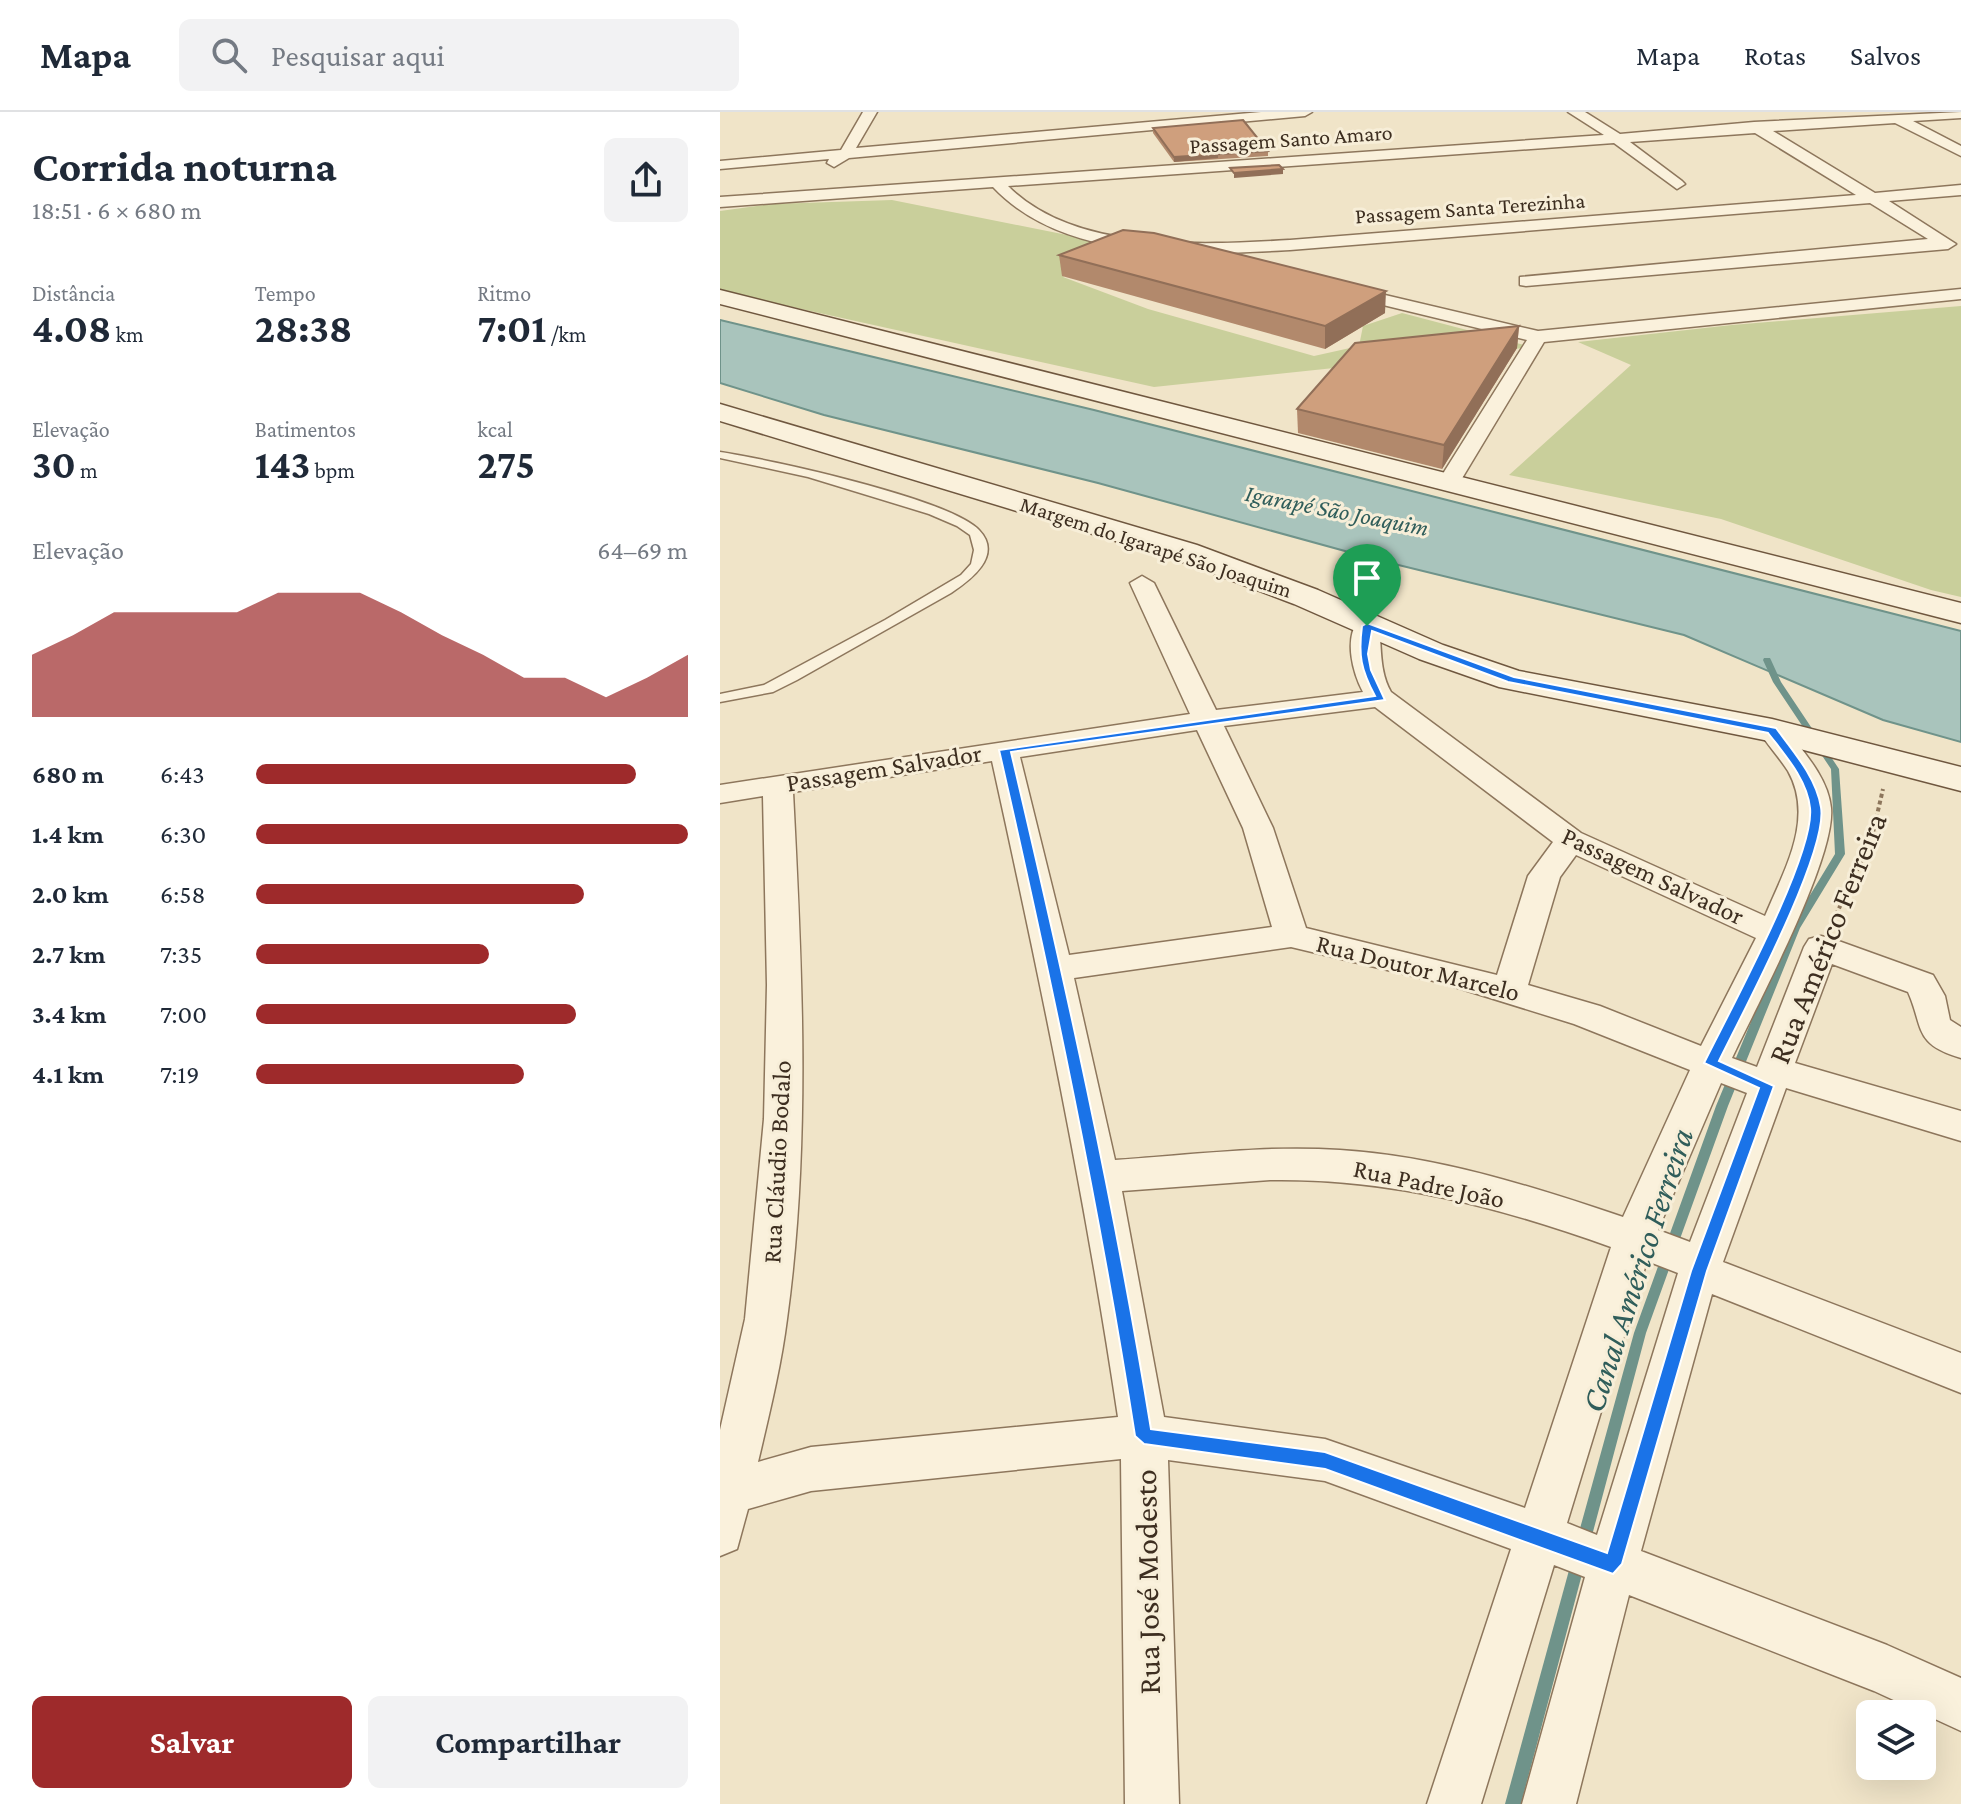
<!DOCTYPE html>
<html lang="pt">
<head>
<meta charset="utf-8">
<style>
  :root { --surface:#fff; --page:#f2f2f3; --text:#1f2937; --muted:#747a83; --line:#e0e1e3; --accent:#9e2a2b }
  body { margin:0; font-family:"Crimson Pro",serif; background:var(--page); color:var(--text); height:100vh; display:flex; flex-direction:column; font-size:30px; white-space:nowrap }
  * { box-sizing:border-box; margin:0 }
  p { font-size:26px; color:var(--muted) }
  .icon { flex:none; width:44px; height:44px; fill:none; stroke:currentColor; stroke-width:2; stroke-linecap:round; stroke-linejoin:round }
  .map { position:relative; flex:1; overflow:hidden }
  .side { display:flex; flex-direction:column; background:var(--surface); width:720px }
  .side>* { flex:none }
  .buttons { position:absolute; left:1136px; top:1588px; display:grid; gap:16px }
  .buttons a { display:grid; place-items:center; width:80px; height:80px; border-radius:12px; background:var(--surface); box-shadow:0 8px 32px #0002; font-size:40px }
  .pin { position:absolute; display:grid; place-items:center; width:68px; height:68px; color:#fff; margin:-82px -34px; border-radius:50% 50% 50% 0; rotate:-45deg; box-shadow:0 0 8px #0007 }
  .pin .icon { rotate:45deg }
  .round { display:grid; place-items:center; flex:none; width:84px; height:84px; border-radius:12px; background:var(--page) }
  .summary { display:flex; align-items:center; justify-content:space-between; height:136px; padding:0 32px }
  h1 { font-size:44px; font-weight:700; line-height:60px }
  .metrics { display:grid; grid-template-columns:repeat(3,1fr); gap:12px; height:136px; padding:8px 32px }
  .metrics div { display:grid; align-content:center }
  .metrics b { font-size:40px; font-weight:700 }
  .metrics small { font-size:22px; font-weight:400 }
  .metrics p { font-size:22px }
  .chart { height:224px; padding:16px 32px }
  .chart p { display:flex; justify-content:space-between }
  .chart svg { width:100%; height:144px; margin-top:8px; fill:var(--accent); opacity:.7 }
  .button { display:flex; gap:16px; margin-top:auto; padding:16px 32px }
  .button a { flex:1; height:92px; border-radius:12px; background:var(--accent); color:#fff; font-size:32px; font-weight:700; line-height:92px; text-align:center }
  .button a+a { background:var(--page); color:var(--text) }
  ul { padding:0 32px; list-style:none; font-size:26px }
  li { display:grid; grid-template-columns:128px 96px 1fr; align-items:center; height:60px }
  li i { height:20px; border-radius:10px; background:var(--accent) }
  header { display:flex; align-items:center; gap:48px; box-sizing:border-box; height:112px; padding:0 40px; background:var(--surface); border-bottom:2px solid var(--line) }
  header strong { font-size:38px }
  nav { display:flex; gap:44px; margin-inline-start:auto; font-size:28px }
  .search { width:560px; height:72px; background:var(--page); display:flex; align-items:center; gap:20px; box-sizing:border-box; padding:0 28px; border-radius:12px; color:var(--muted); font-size:30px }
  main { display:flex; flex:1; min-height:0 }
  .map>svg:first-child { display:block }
  .green { fill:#c9cf9b }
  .water { fill:#a9c4bc; stroke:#6f938a; stroke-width:2 }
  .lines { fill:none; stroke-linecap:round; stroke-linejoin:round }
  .stream { fill:#6f938a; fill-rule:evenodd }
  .lane-casing { stroke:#8d765c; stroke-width:3 }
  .street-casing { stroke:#8d765c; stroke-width:3 }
  .secondary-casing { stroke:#6f573f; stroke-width:3 }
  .path { stroke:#8d765c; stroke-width:4; stroke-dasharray:4 3; stroke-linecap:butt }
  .lane { fill:#faf1dc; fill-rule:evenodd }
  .street { fill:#faf1dc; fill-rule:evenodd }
  .secondary { fill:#faf1dc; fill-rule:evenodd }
  .wall { fill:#b2896c }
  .shaded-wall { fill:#916f58 }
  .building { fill:#cf9f7d; stroke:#916f58; stroke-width:2 }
  .route { fill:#1a73e8; stroke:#fff; stroke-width:2; fill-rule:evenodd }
  .labels { text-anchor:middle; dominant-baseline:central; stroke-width:6; stroke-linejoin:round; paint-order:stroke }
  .far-street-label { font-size:22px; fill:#3d2e20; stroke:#f7eed8 }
  .far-water-label { font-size:24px; font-style:italic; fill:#2f5d5a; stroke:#f7eed8 }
  .street-label { font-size:26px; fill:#3d2e20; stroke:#f7eed8 }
  .near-street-label { font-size:32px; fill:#3d2e20; stroke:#f7eed8 }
  .near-water-label { font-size:34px; font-style:italic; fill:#2f5d5a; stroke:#f7eed8 }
</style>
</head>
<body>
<header>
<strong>Mapa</strong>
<div class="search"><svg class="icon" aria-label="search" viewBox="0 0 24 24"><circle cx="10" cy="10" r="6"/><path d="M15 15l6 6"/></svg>Pesquisar aqui</div>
<nav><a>Mapa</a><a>Rotas</a><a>Salvos</a></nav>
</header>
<main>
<section class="side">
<div class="summary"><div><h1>Corrida noturna</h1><p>18:51 · 6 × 680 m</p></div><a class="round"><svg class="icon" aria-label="share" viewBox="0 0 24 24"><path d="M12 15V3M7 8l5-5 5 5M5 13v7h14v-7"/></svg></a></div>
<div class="metrics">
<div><p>Distância</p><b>4.08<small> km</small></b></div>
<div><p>Tempo</p><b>28:38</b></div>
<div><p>Ritmo</p><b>7:01<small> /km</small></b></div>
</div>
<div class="metrics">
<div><p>Elevação</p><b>30<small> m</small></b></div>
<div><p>Batimentos</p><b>143<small> bpm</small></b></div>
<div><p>kcal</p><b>275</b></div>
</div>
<div class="chart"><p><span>Elevação</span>64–69 m</p>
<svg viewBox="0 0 160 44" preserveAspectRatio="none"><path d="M0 44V25L10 19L20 12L30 12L40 12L50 12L60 6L70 6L80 6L90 12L100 19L110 25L120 32L130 32L140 38L150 32L160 25V44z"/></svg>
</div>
<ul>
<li><b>680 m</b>6:43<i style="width:88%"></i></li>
<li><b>1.4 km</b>6:30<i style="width:100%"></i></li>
<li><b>2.0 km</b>6:58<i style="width:76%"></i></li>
<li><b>2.7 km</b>7:35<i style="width:54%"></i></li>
<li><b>3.4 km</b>7:00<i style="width:74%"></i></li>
<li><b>4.1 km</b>7:19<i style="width:62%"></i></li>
</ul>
<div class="button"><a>Salvar</a><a>Compartilhar</a></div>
</section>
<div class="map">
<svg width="1241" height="1692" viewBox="0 0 1241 1692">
  <rect width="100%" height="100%" fill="#f0e4c8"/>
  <g class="green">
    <polygon points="172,88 397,133 343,165 428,197 594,244 639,234 643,214 682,201 812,235 434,275 0,179 0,99 52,92"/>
    <polygon points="1241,194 1241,485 1211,478 1001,407 789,363 911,253 858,230 1012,213"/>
  </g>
  <polygon class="water" points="0,208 374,298 1241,519 1241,630 1163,608 964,523 654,447 378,371 104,303 0,271"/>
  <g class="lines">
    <g class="stream">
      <polygon points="1044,546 1050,546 1051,548 1061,570 1119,657 1125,742 1080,816 1008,994 926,1221 870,1431 868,1436 863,1438 858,1436 856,1431 914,1221 996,994 1070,816 1115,742 1111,657 1053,570 1043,548"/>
      <polygon points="858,1444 863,1446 865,1451 801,1692 785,1692 851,1451 853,1446"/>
    </g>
    <g class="lane-casing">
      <path id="lane" d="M 0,340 C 48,347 230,387 259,418 C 284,444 249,469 231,481 L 77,568 L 53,580 L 0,590 L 0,582 L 44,573 L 165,508 L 241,463 L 251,452 L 254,438 L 250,423 L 237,414 L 209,402 L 88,365 L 0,346 Z"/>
    </g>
    <g class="street-casing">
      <g id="street">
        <polygon points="143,0 157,0 136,36 541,0 592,0 585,4 129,46 114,55 107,51 109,47 0,57 0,49 121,38"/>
        <path d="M 848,0 L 865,0 L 900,22 L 1034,10 L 1241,0 L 1241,6 L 1193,9 L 1241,34 L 1241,44 L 1175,11 L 1053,19 L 1155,81 L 1241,73 L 1241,83 L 1169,89 L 1236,132 L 1228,137 L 806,174 L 800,173 L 800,165 L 1208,127 L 1150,91 L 570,138 C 473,143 345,151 273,75 L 0,95 L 0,85 L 884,23 ZM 1035,21 L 1136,83 L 570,128 C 483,133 354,141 288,74 L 894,31 L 957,77 L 965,72 L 962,69 L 910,30 Z"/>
        <polygon points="1241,177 1241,187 824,230 741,368 730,375 719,368 807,228 659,192 656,188 665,183 818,219"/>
        <path d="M 422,464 L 434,471 L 496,598 L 643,580 C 633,561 624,528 638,509 L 656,509 C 664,520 656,554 671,580 L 861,721 L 1045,804 C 1064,758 1095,707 1068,659 C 1059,645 1047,632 1038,618 L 1042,612 L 1062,612 C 1080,636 1108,664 1111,696 C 1116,746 1036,895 1012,946 L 1037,955 L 1084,835 L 1089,827 L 1101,824 L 1113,827 L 1213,863 L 1225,884 L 1230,908 L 1241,915 L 1241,946 C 1193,932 1204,916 1188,880 L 1112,852 L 1075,951 L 1241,999 L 1241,1029 L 1066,976 L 1003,1150 L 1241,1241 L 1241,1281 L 992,1182 L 921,1439 L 1167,1533 L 1241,1566 L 1241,1619 L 1154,1579 L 909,1483 L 856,1692 L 802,1692 L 865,1465 L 834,1453 L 761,1692 L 707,1692 L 791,1437 L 605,1369 L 448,1348 L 459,1692 L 405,1692 L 401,1347 L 91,1379 L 28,1397 L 17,1437 L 0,1444 L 0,1318 L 25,1207 L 44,1007 L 47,873 L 43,684 L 0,691 L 0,673 L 470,602 L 410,471 ZM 655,595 L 833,730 L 808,764 L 777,863 L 586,816 L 553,716 L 504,614 ZM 477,618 L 523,716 L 552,815 L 349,843 L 300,645 ZM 272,649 C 320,867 365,1084 398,1305 L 91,1335 L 38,1350 C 49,1303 61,1255 67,1207 C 91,1033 82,855 73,680 ZM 856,743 L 1036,826 L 981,934 L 880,894 L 808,873 L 840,765 ZM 571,835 L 722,871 L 854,912 L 970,958 L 903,1105 C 811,1074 717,1044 620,1038 C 545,1033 470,1043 395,1048 L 354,866 ZM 1001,971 L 1027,981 L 970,1130 L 938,1118 ZM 550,1068 C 669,1066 780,1095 891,1135 L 805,1396 L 605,1327 L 444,1305 L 402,1079 ZM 927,1149 L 958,1161 L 877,1423 L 847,1411 Z"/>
      </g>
    </g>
    <g class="secondary-casing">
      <g id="secondary">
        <polygon points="0,178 1241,491 1241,511 0,192"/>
        <polygon points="0,292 477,433 598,478 723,533 799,559 1052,607 1241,655 1241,679 1049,629 779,575 699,547 574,492 455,447 0,309"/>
      </g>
    </g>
    <polyline class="path" points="1113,809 1151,729 1163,677"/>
    <use href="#lane" class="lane"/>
    <use href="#street" class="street"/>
    <use href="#secondary" class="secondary"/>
  </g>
  <g class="wall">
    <polygon points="433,16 548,39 548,44 454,50 433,21"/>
    <polygon points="339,143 665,201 605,237 342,164"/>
    <polygon points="799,214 797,236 722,357 578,321 577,297"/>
  </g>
  <g class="shaded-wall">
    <polygon points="498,41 498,46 454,50 454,45"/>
    <polygon points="563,57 563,62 514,66 514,61"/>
    <polygon points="666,179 665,201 605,237 605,214"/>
    <polygon points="799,214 797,236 722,357 724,333"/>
  </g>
  <g class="building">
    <polygon points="523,8 548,39 454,45 433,16"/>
    <polygon points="559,53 563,57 514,61 510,56"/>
    <polygon points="403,118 434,121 666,179 605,214 339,143"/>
    <polygon points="799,214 724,333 577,297 635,231"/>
  </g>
  <path class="route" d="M 647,511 L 794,565 L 1056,616 C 1073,639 1096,665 1101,695 C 1109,739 1022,902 999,949 L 1054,974 L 987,1159 L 902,1452 L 893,1462 L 605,1357 L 424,1332 L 415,1324 C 379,1093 331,866 279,638 L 655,584 C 641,558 638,543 642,514 ZM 652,519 L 788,570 L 1048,621 C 1064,642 1087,667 1090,696 C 1095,743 1008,902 984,951 L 1039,976 L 971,1159 L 887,1441 L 605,1340 L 431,1317 C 394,1089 344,865 291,640 L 665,588 L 651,558 L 648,542 Z"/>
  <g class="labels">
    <g class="far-street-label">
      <text transform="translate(571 27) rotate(-4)">Passagem Santo Amaro</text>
      <text transform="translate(750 96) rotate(-4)">Passagem Santa Terezinha</text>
      <text transform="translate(436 435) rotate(18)">Margem do Igarapé São Joaquim</text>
    </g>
    <g class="far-water-label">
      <text transform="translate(617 398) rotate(11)">Igarapé São Joaquim</text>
    </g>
    <g class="street-label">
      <text transform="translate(164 656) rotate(-9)">Passagem Salvador</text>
      <text transform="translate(933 764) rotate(25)">Passagem Salvador</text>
      <text transform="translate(698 856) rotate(14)">Rua Doutor Marcelo</text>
      <text transform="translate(57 1050) rotate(-87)">Rua Cláudio Bodalo</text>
      <text transform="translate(709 1072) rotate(12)">Rua Padre João</text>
    </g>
    <g class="near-street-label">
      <text transform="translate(1107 826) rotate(-68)">Rua Américo Ferreira</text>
      <text transform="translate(427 1470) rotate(-91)">Rua José Modesto</text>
    </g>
    <g class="near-water-label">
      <text transform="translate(917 1158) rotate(-72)">Canal Américo Ferreira</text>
    </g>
  </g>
</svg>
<div class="buttons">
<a><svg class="icon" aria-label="layers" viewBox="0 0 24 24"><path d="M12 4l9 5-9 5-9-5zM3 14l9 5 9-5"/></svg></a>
</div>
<div class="pin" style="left:647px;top:514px;background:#1e9e55"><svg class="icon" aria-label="arrive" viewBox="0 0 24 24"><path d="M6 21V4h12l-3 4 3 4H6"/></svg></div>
</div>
</main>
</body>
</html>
